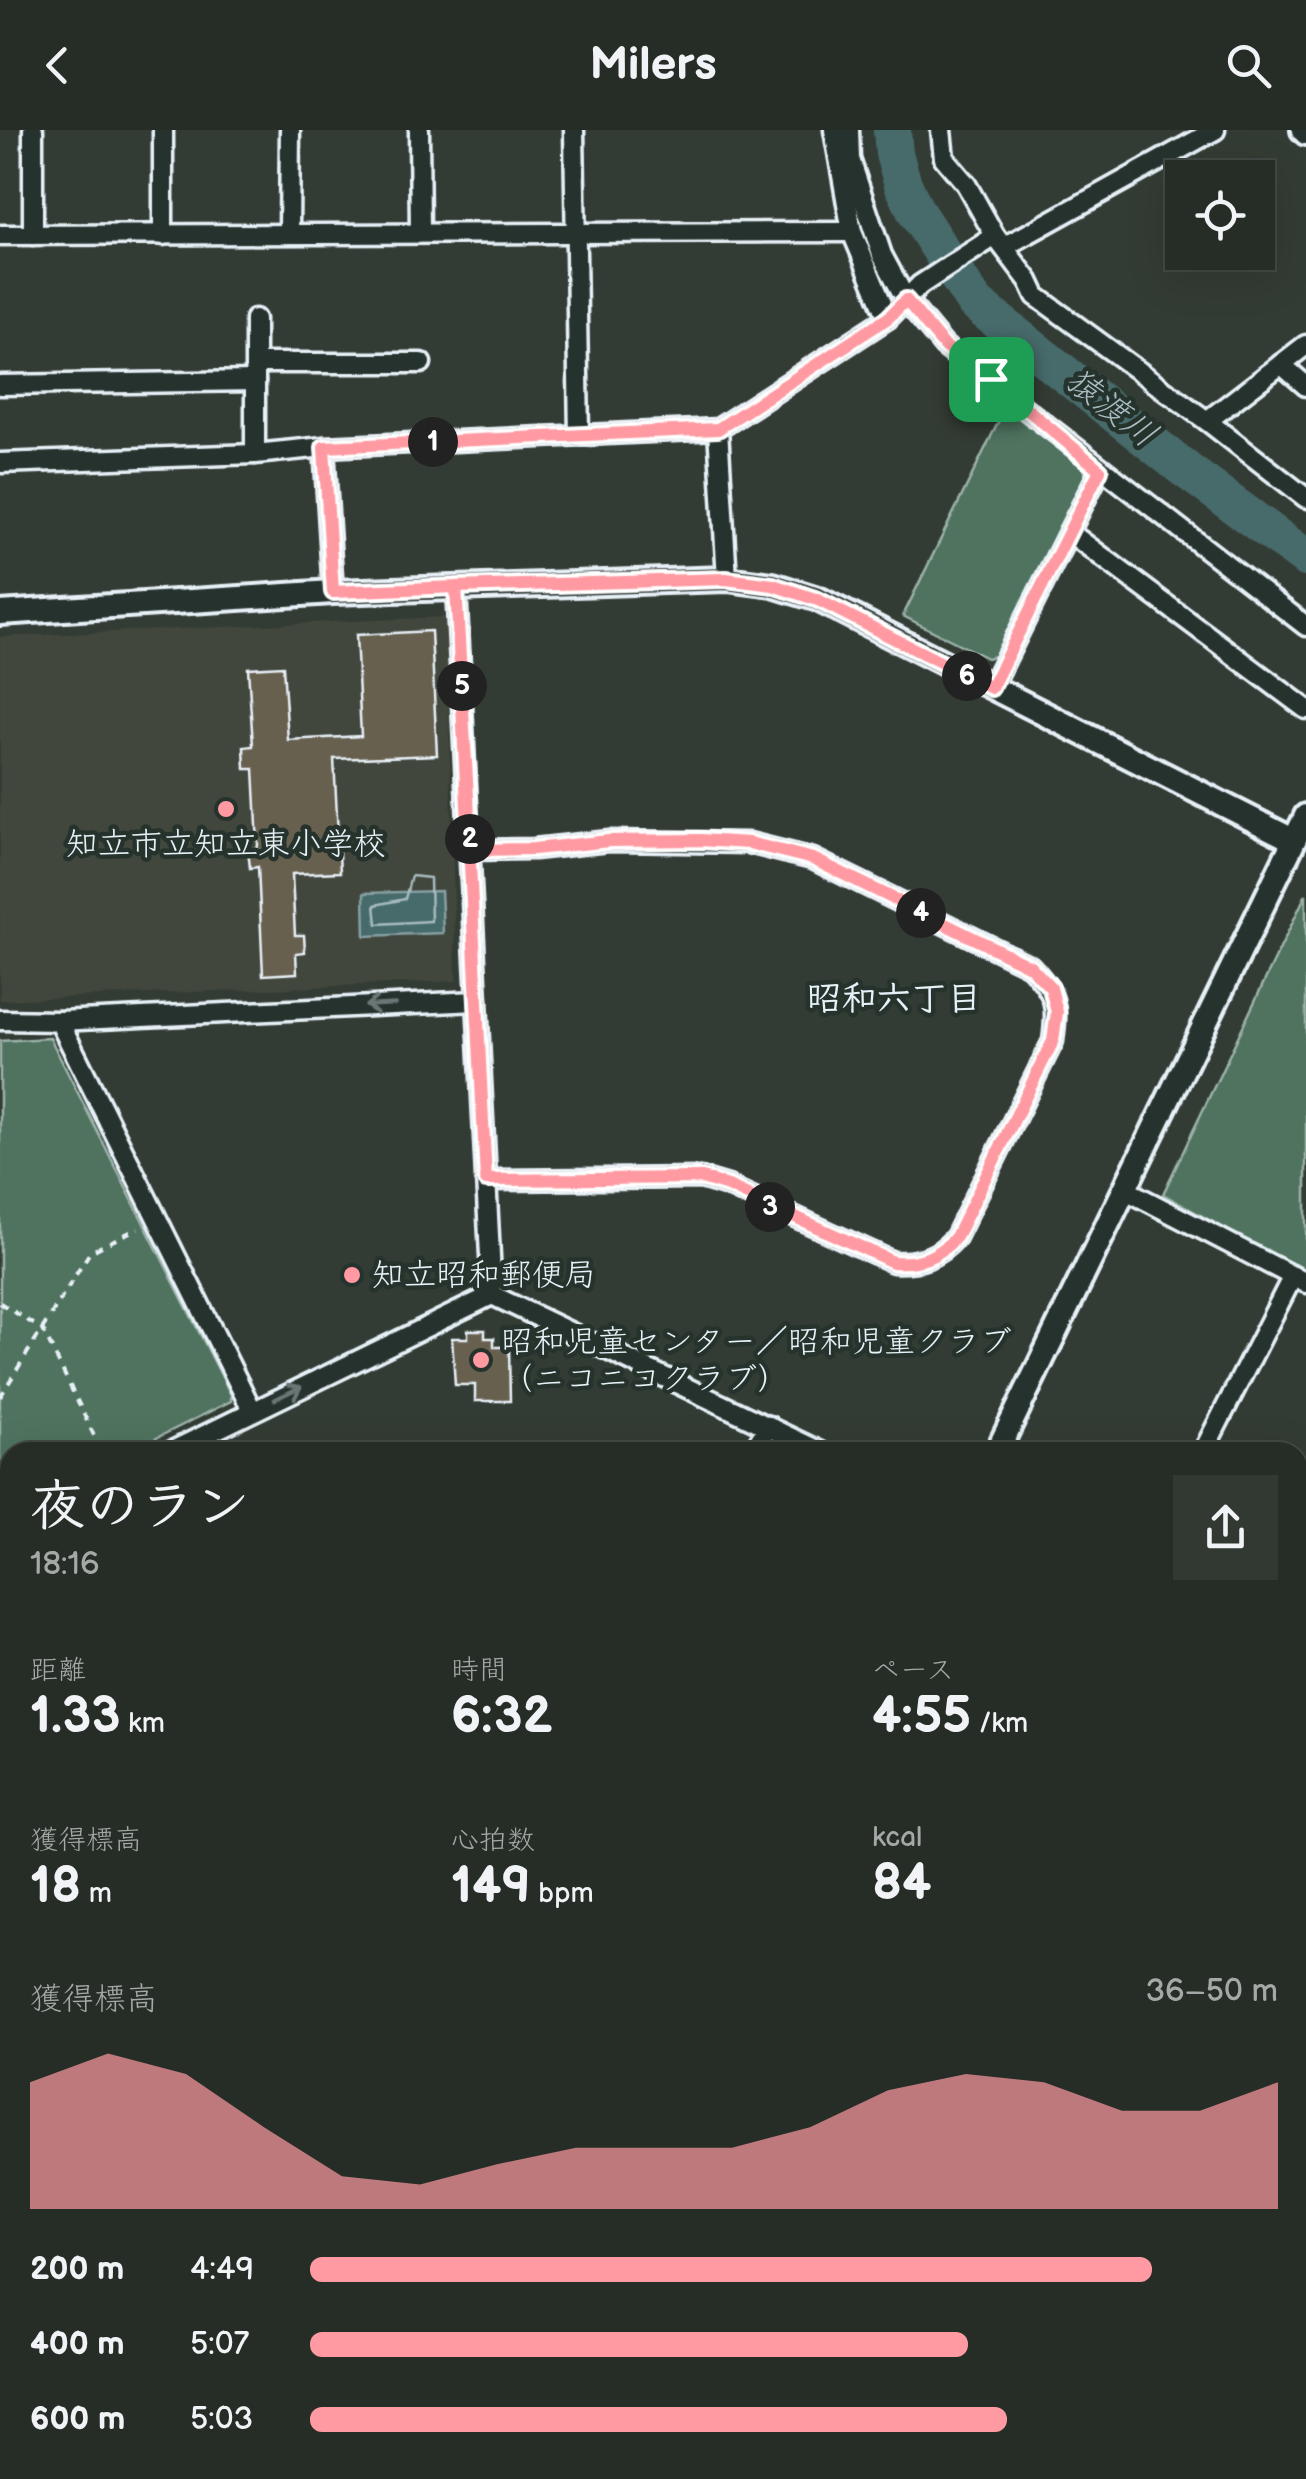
<!DOCTYPE html>
<html lang="ja">
<head>
<meta charset="utf-8">
<style>
  :root { --surface:#262d27; --page:#323933; --text:#f1f3f6; --muted:#a4a8a7; --line:#424944; --accent:#ff9aa2 }
  body { margin:0; font-family:"Balsamiq Sans","Klee One",sans-serif; background:var(--page); color:var(--text); height:100vh; display:flex; flex-direction:column; font-size:38px; white-space:nowrap }
  * { box-sizing:border-box; margin:0 }
  p { font-size:32px; color:var(--muted) }
  .icon { flex:none; width:55px; height:55px; fill:none; stroke:currentColor; stroke-width:2; stroke-linecap:round; stroke-linejoin:round }
  .map { position:relative; flex:1; overflow:hidden }
  .sheet { position:absolute; left:0px; top:1312px; width:1308px; height:1038px; display:flex; flex-direction:column; background:var(--surface); border-radius:30px 30px 0 0; box-shadow:0 10px 40px #0002,0 0 0 2px var(--line) }
  .sheet>* { flex:none }
  .tools { position:absolute; left:1165px; top:30px; display:grid; gap:20px }
  .tools a { display:grid; place-items:center; width:110px; height:110px; border-radius:0px; background:var(--surface); box-shadow:0 10px 40px #0002,0 0 0 2px var(--line); font-size:50px }
  .pin { position:absolute; display:grid; place-items:center; width:85px; height:85px; color:#fff; margin:-42px; border-radius:20px; box-shadow:0 5px 15px #0006 }
  .km { position:absolute; width:50px; height:50px; margin:-25px; border-radius:50%; background:#222; color:#fff; font-size:28px; line-height:50px; text-align:center }
  .round { display:grid; place-items:center; flex:none; width:105px; height:105px; border-radius:0px; background:var(--page) }
  .head { display:flex; align-items:center; justify-content:space-between; height:170px; padding:0 30px }
  h1 { font-size:55px; font-weight:700; line-height:75px }
  .metrics { display:grid; grid-template-columns:repeat(3,1fr); gap:15px; height:170px; padding:10px 30px }
  .metrics div { display:grid; align-content:center }
  .metrics b { font-size:50px; font-weight:700 }
  .metrics small { font-size:28px; font-weight:400 }
  .metrics p { font-size:28px }
  .chart { height:280px; padding:20px 30px }
  .chart p { display:flex; justify-content:space-between }
  .chart svg { width:100%; height:180px; margin-top:10px; fill:var(--accent); opacity:.7 }
  ul { padding:0 30px; list-style:none; font-size:32px }
  li { display:grid; grid-template-columns:160px 120px 1fr; align-items:center; height:75px }
  li i { height:25px; border-radius:12px; background:var(--accent) }
  header { display:flex; justify-content:space-between; align-items:center; height:130px; padding:0 30px; background:var(--surface); font-size:45px; font-weight:700 }
  .map>svg:first-child { display:block }
  .built { fill:#43473c }
  .green { fill:#50735e; stroke:#9cb2ab; stroke-width:2.5 }
  .water { fill:#466a6b; stroke:#87a0a3; stroke-width:2.5 }
  .lines { fill:none; stroke-linecap:round; stroke-linejoin:round }
  .shore { stroke:#a7bbc0; stroke-width:2.5 }
  .river { stroke:#466a6b; stroke-width:38 }
  .building { fill:#676150; stroke:#e8f1f8; stroke-width:2.5 }
  .minor-casing { stroke:#e8f1f8; stroke-width:25 }
  .tertiary-casing { stroke:#e8f1f8; stroke-width:30 }
  .path { stroke:#e8f1f8; stroke-width:4; stroke-dasharray:8 8; stroke-linecap:butt }
  .minor { stroke:#26332d; stroke-width:18 }
  .tertiary { stroke:#26332d; stroke-width:22 }
  .rail { stroke:#e8f1f8; stroke-width:6 }
  .oneway { stroke:#6a7674 }
  .route-casing { stroke:#fff; stroke-width:20 }
  .route { stroke:#ff9aa2; stroke-width:12 }
  .poi-dot { fill:#ff9aa2; stroke:#26332d; stroke-width:4 }
  .labels { text-anchor:middle; dominant-baseline:central; stroke-width:9; stroke-linejoin:round; paint-order:stroke }
  .poi-label { font-size:32px; fill:#e8f1f8; stroke:#26332d; text-anchor:start }
  .water-label { font-size:35px; font-style:italic; fill:#a7bbc0; stroke:#26332d }
  .neighbourhood-label { font-size:35px; font-weight:bold; fill:#e8f1f8; stroke:#26332d }
</style>
</head>
<body>
<header><svg class="icon" aria-label="back" viewBox="0 0 24 24"><path d="M15 5l-7 7 7 7"/></svg>Milers<svg class="icon" aria-label="search" viewBox="0 0 24 24"><circle cx="10" cy="10" r="6"/><path d="M15 15l6 6"/></svg></header>
<div class="map">
<svg width="1306" height="2349" viewBox="0 0 1306 2349">
  <rect width="100%" height="100%" fill="#333c34"/>
  <filter id="ink" filterUnits="userSpaceOnUse"><feTurbulence type="fractalNoise" baseFrequency=".01" numOctaves="2"/><feDisplacementMap in="SourceGraphic" scale="20" xChannelSelector="R" yChannelSelector="G"/><feConvolveMatrix kernelMatrix="1 2 1 2 8 2 1 2 1" color-interpolation-filters="sRGB"/></filter>
  <g filter="url(#ink)">
    <polygon class="built" points="446,487 456,851 0,870 0,507"/>
    <g class="green">
      <polygon points="1007,274 1084,337 1086,347 995,526 987,528 903,486"/>
      <polygon points="1306,764 1306,1144 1163,1064"/>
      <polygon points="50,908 231,1265 231,1271 128,1322 10,1322 10,1381 0,1386 0,911"/>
    </g>
    <polygon class="water" points="441,761 443,803 365,806 364,763"/>
    <g class="lines">
      <polygon class="shore" points="411,746 430,748 431,791 377,794 375,775 405,769"/>
      <polyline class="river" points="892,0 894,24 903,54 916,82 974,172 1186,340 1306,428"/>
    </g>
    <g class="building">
      <polygon points="431,501 437,625 334,629 340,742 292,744 295,805 304,805 305,822 296,823 297,843 263,845 258,737 250,738 248,720 257,719 258,715 254,639 245,639 244,617 253,616 248,538 283,536 288,610 361,606 356,505"/>
      <polygon points="468,1200 485,1200 485,1208 494,1208 494,1217 509,1217 510,1271 475,1271 475,1255 455,1255 452,1208 468,1208"/>
    </g>
    <g class="lines">
      <g class="minor-casing">
        <g id="minor">
          <polyline points="419,0 420,103"/>
          <polyline points="574,0 579,305"/>
          <polyline points="834,0 852,102 888,188"/>
          <polyline points="849,0 850,29 882,125 906,170 944,216 1306,496"/>
          <polyline points="941,0 944,28 966,54 995,106 1029,151 1036,166 1207,291 1306,368"/>
          <polyline points="289,103 290,0"/>
          <polyline points="0,105 852,102"/>
          <polyline points="33,105 33,0"/>
          <polyline points="163,105 163,0"/>
          <polyline points="1004,117 1215,0"/>
          <polyline points="255,189 255,324"/>
          <polyline points="256,233 421,233"/>
          <polyline points="1281,234 1306,256"/>
          <polyline points="0,255 255,251"/>
          <polyline points="1207,291 1306,215"/>
          <polyline points="718,299 727,449"/>
          <polyline points="324,317 333,462"/>
          <polyline points="0,333 255,324 324,317 718,299 888,188 920,155 995,106"/>
          <polyline points="1069,402 1306,579"/>
          <polyline points="456,457 492,1165"/>
          <polyline points="991,558 1100,340"/>
          <path d="M 471,720 L 534,719 L 609,711 L 749,713 L 813,729 L 1030,836 C 1056,864 1058,874 1053,911 L 956,1107 C 938,1127 920,1134 893,1132 L 728,1056 L 701,1048 L 487,1050"/>
          <polyline points="0,890 59,891 477,871"/>
          <polyline points="59,891 252,1280"/>
          <polyline points="1126,1060 1306,1153"/>
          <polyline points="170,1322 492,1165 821,1322"/>
          <polyline points="752,1322 769,1296"/>
          <polyline points="1203,1322 1293,1146"/>
          <polyline points="0,1408 10,1403"/>
          <polyline points="1298,1491 1306,1476"/>
          <polyline points="1298,1558 1306,1563"/>
          <polyline points="0,1643 10,1642"/>
          <polyline points="1298,1798 1306,1784"/>
          <polyline points="0,2033 10,2032"/>
          <polyline points="1298,2096 1306,2096"/>
          <polyline points="0,2164 10,2164"/>
          <polyline points="217,2349 220,2340"/>
          <polyline points="958,2349 963,2340"/>
        </g>
      </g>
      <g class="tertiary-casing">
        <g id="tertiary">
          <polyline points="1303,0 1306,3"/>
          <polyline points="0,483 333,462 727,449 773,455 818,469 1293,710"/>
          <polyline points="997,1322 1306,686"/>
          <polyline points="0,1884 10,1883"/>
        </g>
      </g>
      <g class="path">
        <polyline points="0,1173 43,1200 102,1322"/>
        <polyline points="0,1267 90,1122 138,1098"/>
        <polyline points="0,2323 10,2323"/>
        <polyline points="310,2340 334,2349"/>
        <polyline points="516,2349 520,2340"/>
      </g>
      <use href="#minor" class="minor"/>
      <use href="#tertiary" class="tertiary"/>
      <g class="rail">
        <polyline points="1298,1849 1306,1835"/>
        <polyline points="1298,1869 1306,1856"/>
        <polyline points="987,2349 992,2340"/>
      </g>
    </g>
    <defs><path id="oneway-shaft" d="M-6 0H5M1.5-3L5.5 0L1.5 3" fill="none" stroke-width="1.6" stroke-linecap="round" stroke-linejoin="round" transform="scale(2.5)"/></defs>
    <g class="oneway">
      <use href="#oneway-shaft" transform="translate(380 875) rotate(177)"/>
      <use href="#oneway-shaft" transform="translate(288 1263) rotate(-26)"/>
    </g>
  </g>
  <g class="lines" filter="url(#ink)">
    <g class="route-casing">
      <path id="route" d="M 991,249 L 944,216 L 906,170 L 888,188 L 718,299 L 324,317 L 333,462 L 456,457 L 486,1050 L 702,1048 L 728,1056 L 893,1132 C 920,1134 938,1127 956,1107 L 1053,911 L 1057,882 L 1051,858 L 1030,836 L 813,729 L 749,713 L 700,710 L 609,711 L 534,719 L 471,720 L 456,457 L 726,449 L 773,455 L 818,470 L 991,558 L 1100,340 L 991,249"/>
    </g>
    <use href="#route" class="route"/>
  </g>
  <g class="poi-dot">
    <circle cx="226" cy="679" r="10"/>
    <circle cx="352" cy="1145" r="10"/>
    <circle cx="481" cy="1230" r="10"/>
  </g>
  <g class="labels">
    <g class="poi-label">
      <text x="226" y="714" text-anchor="middle">知立市立知立東小学校</text>
      <text x="372" y="1145">知立昭和郵便局</text>
      <text x="501" y="1212">昭和児童センター／昭和児童クラブ<tspan x="501" dy="37">（ニコニコクラブ）</tspan></text>
    </g>
    <g class="water-label">
      <text transform="translate(1111 278) rotate(38)">猿渡川</text>
    </g>
    <g class="neighbourhood-label">
      <text x="894" y="869">昭和六丁目</text>
    </g>
  </g>
</svg>
<div class="tools">
<a><svg class="icon" aria-label="locate" viewBox="0 0 24 24"><circle cx="12" cy="12" r="6"/><path d="M12 2v4M12 18v4M2 12h4M18 12h4"/></svg></a>
</div>
<div class="pin" style="left:991px;top:249px;background:#1e9e55"><svg class="icon" aria-label="arrive" viewBox="0 0 24 24"><path d="M6 21V4h12l-3 4 3 4H6"/></svg></div>
<b class="km" style="left:433px;top:312px">1</b>
<b class="km" style="left:470px;top:709px">2</b>
<b class="km" style="left:770px;top:1077px">3</b>
<b class="km" style="left:921px;top:783px">4</b>
<b class="km" style="left:462px;top:556px">5</b>
<b class="km" style="left:967px;top:546px">6</b>
<section class="sheet">
<div class="head"><div><h1>夜のラン</h1><p>18:16</p></div><a class="round"><svg class="icon" aria-label="share" viewBox="0 0 24 24"><path d="M12 15V3M7 8l5-5 5 5M5 13v7h14v-7"/></svg></a></div>
<div class="metrics">
<div><p>距離</p><b>1.33<small> km</small></b></div>
<div><p>時間</p><b>6:32</b></div>
<div><p>ペース</p><b>4:55<small> /km</small></b></div>
</div>
<div class="metrics">
<div><p>獲得標高</p><b>18<small> m</small></b></div>
<div><p>心拍数</p><b>149<small> bpm</small></b></div>
<div><p>kcal</p><b>84</b></div>
</div>
<div class="chart"><p><span>獲得標高</span>36–50 m</p>
<svg viewBox="0 0 160 44" preserveAspectRatio="none"><path d="M0 44V13L10 6L20 11L30 24L40 36L50 38L60 33L70 29L80 29L90 29L100 24L110 15L120 11L130 13L140 20L150 20L160 13V44z"/></svg>
</div>
<ul>
<li><b>200 m</b>4:49<i style="width:87%"></i></li>
<li><b>400 m</b>5:07<i style="width:68%"></i></li>
<li><b>600 m</b>5:03<i style="width:72%"></i></li>
</ul>
</section>
</div>
</body>
</html>
